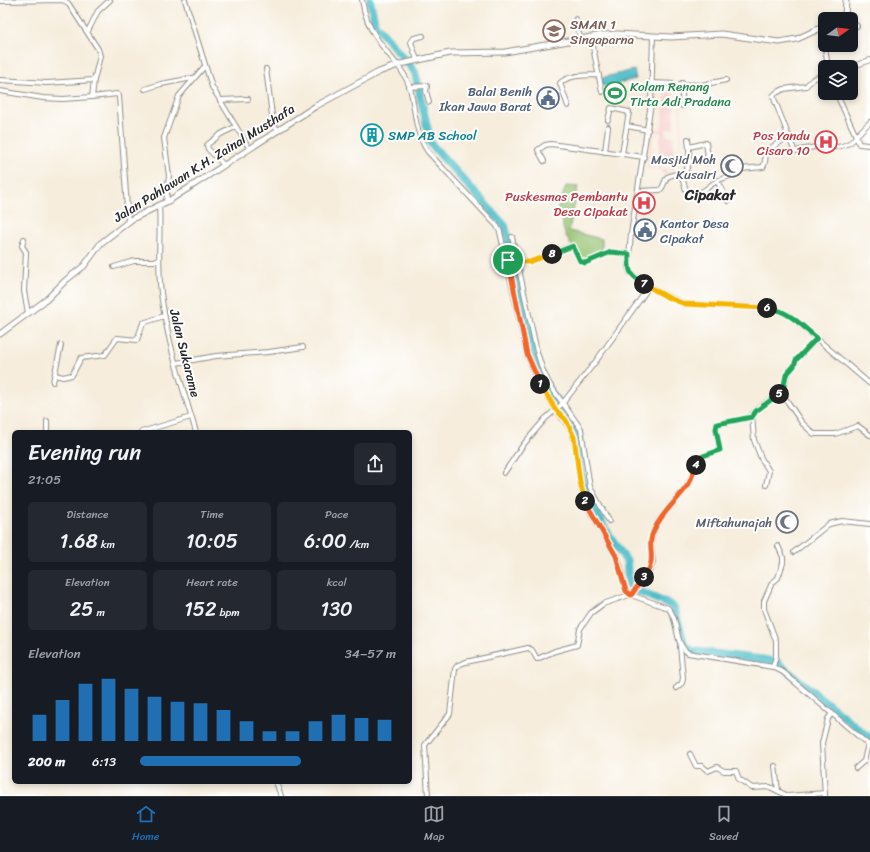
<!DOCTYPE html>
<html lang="en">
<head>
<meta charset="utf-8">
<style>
  :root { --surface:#171b24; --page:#242831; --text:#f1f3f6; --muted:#9ea1a6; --line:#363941; --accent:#1f6fb2 }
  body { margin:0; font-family:Sriracha,sans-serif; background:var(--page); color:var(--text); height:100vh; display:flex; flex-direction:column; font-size:15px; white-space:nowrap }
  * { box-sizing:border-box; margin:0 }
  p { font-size:13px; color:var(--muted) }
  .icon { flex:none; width:22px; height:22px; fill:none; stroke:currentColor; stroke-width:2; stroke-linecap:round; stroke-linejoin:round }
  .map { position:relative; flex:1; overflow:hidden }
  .drawer { position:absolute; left:12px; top:430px; width:400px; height:354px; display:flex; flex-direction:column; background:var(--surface); border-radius:6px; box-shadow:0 2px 6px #0003 }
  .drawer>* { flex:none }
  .needle { width:26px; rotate:75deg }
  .tools { position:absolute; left:818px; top:12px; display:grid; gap:8px }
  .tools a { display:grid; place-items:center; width:40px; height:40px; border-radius:6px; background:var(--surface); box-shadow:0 2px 6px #0003; font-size:20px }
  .pin { position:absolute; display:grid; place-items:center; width:34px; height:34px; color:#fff; margin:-17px; border:2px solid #fff; border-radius:50%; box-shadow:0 1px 4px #0007 }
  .km { position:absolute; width:20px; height:20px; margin:-10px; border-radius:50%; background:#222; color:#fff; font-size:11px; line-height:20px; text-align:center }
  .round { display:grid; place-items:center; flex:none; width:42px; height:42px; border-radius:6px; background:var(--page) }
  .headline { display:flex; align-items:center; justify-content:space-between; height:68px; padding:0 16px }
  h1 { font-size:22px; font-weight:600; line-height:30px }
  .stats { display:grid; grid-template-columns:repeat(3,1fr); gap:6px; height:68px; padding:4px 16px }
  .stats div { display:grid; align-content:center; border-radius:6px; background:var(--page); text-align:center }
  .stats b { font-size:20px; font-weight:600 }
  .stats small { font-size:11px; font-weight:400 }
  .stats p { font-size:11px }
  .chart { height:112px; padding:8px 16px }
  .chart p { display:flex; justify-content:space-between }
  .chart svg { width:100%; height:72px; margin-top:4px; stroke:var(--accent); stroke-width:6 }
  ul { padding:0 16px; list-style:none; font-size:13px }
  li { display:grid; grid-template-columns:64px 48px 1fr; align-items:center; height:30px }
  li i { height:10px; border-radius:5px; background:var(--accent) }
  .dock { display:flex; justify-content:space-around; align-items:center; height:56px; border-top:1px solid var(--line); background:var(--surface); font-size:11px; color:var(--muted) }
  .dock a { display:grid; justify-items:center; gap:2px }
  .dock .on { color:var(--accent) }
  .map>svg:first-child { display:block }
  .built { fill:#f7d0cd; fill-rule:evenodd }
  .green { fill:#95c271; stroke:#60764e }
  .water { fill:#52bfca; stroke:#3e757a }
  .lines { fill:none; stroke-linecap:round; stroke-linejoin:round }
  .river { stroke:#52bfca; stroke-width:8 }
  .minor-casing { stroke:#908c84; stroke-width:6 }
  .tertiary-casing { stroke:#908c84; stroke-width:7 }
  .minor { stroke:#fff; stroke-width:4 }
  .tertiary { stroke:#fff; stroke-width:5 }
  .split-1-casing { stroke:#fff; stroke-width:8 }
  .split-2-casing { stroke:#fff; stroke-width:8 }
  .split-3-casing { stroke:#fff; stroke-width:8 }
  .split-4-casing { stroke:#fff; stroke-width:8 }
  .split-5-casing { stroke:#fff; stroke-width:8 }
  .split-6-casing { stroke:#fff; stroke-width:8 }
  .split-7-casing { stroke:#fff; stroke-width:8 }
  .split-8-casing { stroke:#fff; stroke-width:8 }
  .split-9-casing { stroke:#fff; stroke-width:8 }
  .split-1 { stroke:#f0652b; stroke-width:5 }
  .split-2 { stroke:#f5b400; stroke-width:5 }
  .split-3 { stroke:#f0652b; stroke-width:5 }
  .split-4 { stroke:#f0652b; stroke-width:5 }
  .split-5 { stroke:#22a559; stroke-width:5 }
  .split-6 { stroke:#22a559; stroke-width:5 }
  .split-7 { stroke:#f5b400; stroke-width:5 }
  .split-8 { stroke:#22a559; stroke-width:5 }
  .split-9 { stroke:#f5b400; stroke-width:5 }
  .labels { text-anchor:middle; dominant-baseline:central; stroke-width:4; stroke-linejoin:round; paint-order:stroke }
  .education-label { font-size:13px; fill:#785e54; stroke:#fff; text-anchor:start }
  .leisure-label { font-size:13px; fill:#27864d; stroke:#fff; text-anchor:start }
  .service-label { font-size:13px; fill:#4e5e75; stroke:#fff; text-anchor:end }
  .culture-label { font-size:13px; fill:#0d838f; stroke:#fff; text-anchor:start }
  .health-label { font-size:13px; fill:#be3a42; stroke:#fff; text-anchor:end }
  .worship-label { font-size:13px; fill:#5b616d; stroke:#fff; text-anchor:end }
  .street-label { font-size:13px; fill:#2b2b2b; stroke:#fff }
  .quarter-label { font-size:15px; font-weight:bold; fill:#2b2b2b; stroke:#fff }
</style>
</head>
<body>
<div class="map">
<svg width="870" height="796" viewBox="0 0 870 796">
  <rect width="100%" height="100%" fill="#fff"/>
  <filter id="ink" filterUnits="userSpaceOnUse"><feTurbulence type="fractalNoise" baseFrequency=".025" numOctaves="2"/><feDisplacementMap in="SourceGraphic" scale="8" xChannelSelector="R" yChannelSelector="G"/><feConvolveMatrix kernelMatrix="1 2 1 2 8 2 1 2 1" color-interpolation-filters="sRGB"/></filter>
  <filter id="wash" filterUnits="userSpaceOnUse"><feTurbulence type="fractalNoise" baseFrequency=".012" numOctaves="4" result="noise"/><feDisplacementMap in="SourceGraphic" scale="16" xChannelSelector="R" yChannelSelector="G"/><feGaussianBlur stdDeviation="0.9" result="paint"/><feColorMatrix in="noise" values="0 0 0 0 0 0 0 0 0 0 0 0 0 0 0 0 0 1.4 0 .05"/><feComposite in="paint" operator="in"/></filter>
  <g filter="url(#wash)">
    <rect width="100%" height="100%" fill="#f6eddc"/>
    <path class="built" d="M 657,82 L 681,85 L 682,174 L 662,174 L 662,170 L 647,169 ZM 658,84 L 672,86 L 672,93 L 666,92 L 661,130 L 653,128 ZM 673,86 L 680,86 L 681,173 L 674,173 L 673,136 L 666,136 L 666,129 L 674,129 ZM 654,131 L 661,132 L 657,169 L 650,168 ZM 661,161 L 672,161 L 673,173 L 667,173 L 666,169 L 661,169 Z"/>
    <path class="green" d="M 566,186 L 578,187 L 569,231 L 602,239 L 602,252 L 582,262 C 575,249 560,234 563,218 L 557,210 Z"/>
    <polygon class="water" points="634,70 636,79 618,83 622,101 613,103 608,85 603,86 601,78"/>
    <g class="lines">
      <polyline class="river" points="370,0 375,24 415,72 431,144 505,226 539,375 578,432 585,490 604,527 627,562 628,581 630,588 671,605 674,608 685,646 693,651 767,660 778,663 870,738"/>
    </g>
  </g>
  <g filter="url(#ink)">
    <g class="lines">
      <g class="minor-casing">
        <g id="minor">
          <polyline points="185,0 212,87 249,148"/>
          <path d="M 362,0 C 364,12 369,27 376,37 C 386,54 404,68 410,88 C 416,111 414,132 428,152 L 497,226 L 500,232 L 527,354 L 535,375 L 556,410 L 571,430 L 576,447 L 582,492 L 587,506 L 616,556 L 620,565 L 626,591 L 631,595 L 668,608 C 680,621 673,642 688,653 L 773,667 L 783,672 L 870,746"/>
          <polyline points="0,1 63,0 68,3 98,49 100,56 94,80"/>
          <polyline points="576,19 580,39"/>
          <polyline points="851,20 857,26"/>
          <polyline points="822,27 828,67"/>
          <polyline points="88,31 98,11 110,0"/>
          <polyline points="591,37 602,92"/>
          <polyline points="653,37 651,103 631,234 628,267 630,273 660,293 685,304 773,308 789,315 870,384"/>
          <polyline points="417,60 411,42 414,38 423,36"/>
          <polyline points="851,67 870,60"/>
          <polyline points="266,69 273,123 278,131"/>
          <path d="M 825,74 L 813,79 L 806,86 L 784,89 L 776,93 L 773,96 L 794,150 L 796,151 C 803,150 814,146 821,147 C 831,148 850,148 856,136"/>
          <polyline points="0,80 47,83 94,80 92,97 117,94 119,96 128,222"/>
          <polyline points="652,83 701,85 726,80"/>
          <polyline points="409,87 427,86 426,91 429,102"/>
          <polyline points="145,89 161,84 193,78"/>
          <polyline points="0,91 43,98 63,99 92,97"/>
          <polyline points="836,93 856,136 870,122"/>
          <polyline points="220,100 248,99"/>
          <path d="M 568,106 L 560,83 C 570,74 587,76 599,75"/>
          <polyline points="682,106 682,83"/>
          <polyline points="608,120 611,108 629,112 622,154"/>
          <polyline points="627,126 648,130"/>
          <polyline points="856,136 859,144 868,145"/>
          <polyline points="689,147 706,143 708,156 689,163"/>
          <polyline points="605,152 608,127"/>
          <polyline points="544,161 538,150 545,145 551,144 644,157"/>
          <polyline points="224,165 208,149 207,145 221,134 235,127"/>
          <path d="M 680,175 C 693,169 689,151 688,139"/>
          <polyline points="717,181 728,201"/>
          <path d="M 639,191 L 660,190 L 662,188 L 667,177 L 675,174 L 682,178 L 688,196 C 701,197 708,185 719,180 C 727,177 735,175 741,169 L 763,167 C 767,161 764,156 767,150 L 790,136"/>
          <polyline points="166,202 169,176 164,138 179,96 204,67"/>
          <path d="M 159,205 C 161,235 157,264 161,293 C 167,341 182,386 196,432"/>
          <polyline points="512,237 537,352 543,371 550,385 581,429 590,487 609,521"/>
          <polyline points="24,239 22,246 26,252 24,291 28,313"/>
          <polyline points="518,263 529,262 571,246 574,247 580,261 585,263 611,252 629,254"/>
          <polyline points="114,267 134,261 159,261"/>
          <polyline points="176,363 216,356 269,352 303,347"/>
          <polyline points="55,375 63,377 72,375 81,358 105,355 117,338 137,340 143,323 164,316"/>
          <polyline points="53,382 61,345"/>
          <polyline points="781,392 802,423 814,434 835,434 858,426 870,435"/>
          <polyline points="47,432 47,421"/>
          <polyline points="141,432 191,417"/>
          <polyline points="504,473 523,445 545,419 562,404 596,361 649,287"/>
          <path d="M 766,485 L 769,471 L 761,458 L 754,440 L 752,415 C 762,400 787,397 786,376 L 794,366 L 796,360 L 817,339"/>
          <polyline points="794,552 829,524 842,521 870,524"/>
          <polyline points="773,667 776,656 776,641 764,609 764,601 772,583 778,578 783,563 783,557 778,546"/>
          <polyline points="676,688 682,683 683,678 680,646"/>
          <polyline points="690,754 696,766 702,766 708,771 717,767 724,771 736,771 739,779 752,788 770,787 788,796 825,793"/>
          <polyline points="775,766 778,791"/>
          <polyline points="856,768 864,761 868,744"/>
          <polyline points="276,782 281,796"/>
          <polyline points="428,796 425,745 450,714 455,669 458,665 466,662 528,648 532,650 537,659 555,651 577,645 580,629 591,613 603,604 632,594 650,570 653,562 651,544 653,532 659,520 687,487 698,461 703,456 720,450 716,429 717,424 752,417"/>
          <polyline points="825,796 822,743 828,719 832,713"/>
        </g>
      </g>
      <g class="tertiary-casing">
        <g id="tertiary">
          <polyline points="839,19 845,15 846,0"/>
          <polyline points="0,334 46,300 66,280 84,266 101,243 132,219 170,200 316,106 379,72 401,64 450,53 505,52 603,35 617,34 671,37 721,34 779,42 797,39 825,26"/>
        </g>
      </g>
      <use href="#minor" class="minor"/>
      <use href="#tertiary" class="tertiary"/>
    </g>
  </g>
  <g class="lines" filter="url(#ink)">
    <g class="split-1-casing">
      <polyline id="split-1" points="508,260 527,354 540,384"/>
    </g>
    <g class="split-2-casing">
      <polyline id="split-2" points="540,384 556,410 566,420 574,437 580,482 585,501"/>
    </g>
    <g class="split-3-casing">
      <polyline id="split-3" points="585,501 616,556 626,591 631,595 632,594 644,577"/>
    </g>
    <g class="split-4-casing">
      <path id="split-4" d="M 644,577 C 659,558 645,548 654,530 C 662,512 677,501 688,485 C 692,479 693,472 696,465"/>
    </g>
    <g class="split-5-casing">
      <polyline id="split-5" points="696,465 703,456 720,450 716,429 717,424 752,417 756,411 779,394"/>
    </g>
    <g class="split-6-casing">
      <path id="split-6" d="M 767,308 C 787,309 803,327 817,338 L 796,360 L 794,366 L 786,375 L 783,390 L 779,394"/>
    </g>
    <g class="split-7-casing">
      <polyline id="split-7" points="644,284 669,298 685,304 767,308"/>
    </g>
    <g class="split-8-casing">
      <path id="split-8" d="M 552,254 L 573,246 L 580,261 L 585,263 L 611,252 L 629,254 C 628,272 629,274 644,284"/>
    </g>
    <g class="split-9-casing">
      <polyline id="split-9" points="508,260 517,257 518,262 529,262 552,254"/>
    </g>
    <use href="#split-1" class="split-1"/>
    <use href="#split-2" class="split-2"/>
    <use href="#split-3" class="split-3"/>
    <use href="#split-4" class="split-4"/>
    <use href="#split-5" class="split-5"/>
    <use href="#split-6" class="split-6"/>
    <use href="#split-7" class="split-7"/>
    <use href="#split-8" class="split-8"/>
    <use href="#split-9" class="split-9"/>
  </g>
  <defs>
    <g id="school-ring" transform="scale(1.15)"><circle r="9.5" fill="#fff" stroke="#8d6e63" stroke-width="1.5"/><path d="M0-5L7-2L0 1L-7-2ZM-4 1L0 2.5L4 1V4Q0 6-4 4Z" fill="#8d6e63"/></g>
    <g id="stadium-ring" transform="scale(1.15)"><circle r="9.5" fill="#fff" stroke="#2e9e5b" stroke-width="1.5"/><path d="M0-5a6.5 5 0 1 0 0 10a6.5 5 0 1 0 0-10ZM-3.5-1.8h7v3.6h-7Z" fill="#2e9e5b"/></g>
    <g id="civic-ring" transform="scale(1.15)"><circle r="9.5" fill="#fff" stroke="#5c6f8a" stroke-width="1.5"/><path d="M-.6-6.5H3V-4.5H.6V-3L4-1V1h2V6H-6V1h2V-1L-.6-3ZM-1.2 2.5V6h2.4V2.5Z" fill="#5c6f8a"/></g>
    <g id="building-ring" transform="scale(1.15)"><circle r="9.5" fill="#fff" stroke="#0f9aa8" stroke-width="1.5"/><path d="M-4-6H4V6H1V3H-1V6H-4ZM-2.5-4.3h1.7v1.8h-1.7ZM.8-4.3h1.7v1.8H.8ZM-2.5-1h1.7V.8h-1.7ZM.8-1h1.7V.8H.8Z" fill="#0f9aa8"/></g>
    <g id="hospital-ring" transform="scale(1.15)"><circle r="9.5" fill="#fff" stroke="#e0444e" stroke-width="1.5"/><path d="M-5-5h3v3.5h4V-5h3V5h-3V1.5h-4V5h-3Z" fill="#e0444e"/></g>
    <g id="mosque-ring" transform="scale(1.15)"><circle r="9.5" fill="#fff" stroke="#6b7280" stroke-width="1.5"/><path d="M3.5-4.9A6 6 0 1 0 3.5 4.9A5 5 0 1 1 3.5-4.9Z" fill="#6b7280"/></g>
  </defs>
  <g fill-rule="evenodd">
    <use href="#school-ring" x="554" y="31"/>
    <use href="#stadium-ring" x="615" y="93"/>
    <use href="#civic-ring" x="548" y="98"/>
    <use href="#building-ring" x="372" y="135"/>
    <use href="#hospital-ring" x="826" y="142"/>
    <use href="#mosque-ring" x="732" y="166"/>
    <use href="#hospital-ring" x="644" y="203"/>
    <use href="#civic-ring" x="645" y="230"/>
    <use href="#mosque-ring" x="787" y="522"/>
  </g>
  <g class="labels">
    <g class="education-label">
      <text x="570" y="24">SMAN 1<tspan x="570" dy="15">Singaparna</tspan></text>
    </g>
    <g class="leisure-label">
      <text x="630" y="86">Kolam Renang<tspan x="630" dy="15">Tirta Adi Pradana</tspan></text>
    </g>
    <g class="service-label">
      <text x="532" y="91">Balai Benih<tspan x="532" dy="15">Ikan Jawa Barat</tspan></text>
      <text x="660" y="223" text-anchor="start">Kantor Desa<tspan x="660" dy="15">Cipakat</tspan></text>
    </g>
    <g class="culture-label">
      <text x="388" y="135">SMP AB School</text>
    </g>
    <g class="health-label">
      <text x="810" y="135">Pos Yandu<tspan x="810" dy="15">Cisaro 10</tspan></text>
      <text x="628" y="196">Puskesmas Pembantu<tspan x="628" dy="15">Desa Cipakat</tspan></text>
    </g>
    <g class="worship-label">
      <text x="716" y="159">Masjid Moh<tspan x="716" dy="15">Kusairi</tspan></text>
      <text x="772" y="522">Miftahunajah</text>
    </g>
    <g class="street-label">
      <text transform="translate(204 163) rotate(-32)">Jalan Pahlawan K.H. Zainal Musthafa</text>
      <text transform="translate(185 353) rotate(76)">Jalan Sukarame</text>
    </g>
    <g class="quarter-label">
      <text x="710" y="195">Cipakat</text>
    </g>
  </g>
</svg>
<div class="tools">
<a><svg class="needle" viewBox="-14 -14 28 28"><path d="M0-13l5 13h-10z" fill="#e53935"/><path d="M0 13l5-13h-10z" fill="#9ea1a6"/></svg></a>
<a><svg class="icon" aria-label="layers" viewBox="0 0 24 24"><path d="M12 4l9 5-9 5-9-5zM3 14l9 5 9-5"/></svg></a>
</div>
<div class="pin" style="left:508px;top:260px;background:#1e9e55"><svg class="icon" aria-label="arrive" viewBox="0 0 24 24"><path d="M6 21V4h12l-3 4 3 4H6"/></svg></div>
<b class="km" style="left:540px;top:384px">1</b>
<b class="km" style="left:585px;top:501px">2</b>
<b class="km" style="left:644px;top:577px">3</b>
<b class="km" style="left:696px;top:465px">4</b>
<b class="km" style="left:779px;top:394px">5</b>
<b class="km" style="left:767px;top:308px">6</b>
<b class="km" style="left:644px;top:284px">7</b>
<b class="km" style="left:552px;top:254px">8</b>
<section class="drawer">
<div class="headline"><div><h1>Evening run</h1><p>21:05</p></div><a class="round"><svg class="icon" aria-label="share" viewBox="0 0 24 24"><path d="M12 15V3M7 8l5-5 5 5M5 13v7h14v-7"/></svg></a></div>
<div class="stats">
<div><p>Distance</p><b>1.68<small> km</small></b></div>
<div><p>Time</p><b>10:05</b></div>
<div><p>Pace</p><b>6:00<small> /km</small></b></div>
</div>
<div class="stats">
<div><p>Elevation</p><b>25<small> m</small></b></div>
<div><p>Heart rate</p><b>152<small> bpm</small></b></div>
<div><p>kcal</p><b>130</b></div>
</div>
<div class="chart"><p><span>Elevation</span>34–57 m</p>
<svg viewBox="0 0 160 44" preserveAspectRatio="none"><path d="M5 44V28M15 44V19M25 44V9M35 44V6M45 44V12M55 44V17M65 44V20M75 44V21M85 44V25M95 44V32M105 44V38M115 44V38M125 44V32M135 44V28M145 44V30M155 44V31"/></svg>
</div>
<ul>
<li><b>200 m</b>6:13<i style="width:63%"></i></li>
</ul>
</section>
</div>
<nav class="dock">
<a class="on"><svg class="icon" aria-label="home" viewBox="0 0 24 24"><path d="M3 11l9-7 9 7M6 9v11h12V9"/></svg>Home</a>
<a><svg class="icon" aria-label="map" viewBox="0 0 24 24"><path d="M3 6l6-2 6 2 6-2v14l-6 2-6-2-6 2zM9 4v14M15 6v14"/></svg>Map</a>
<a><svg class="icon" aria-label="saved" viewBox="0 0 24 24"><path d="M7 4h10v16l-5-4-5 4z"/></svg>Saved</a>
</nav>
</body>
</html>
